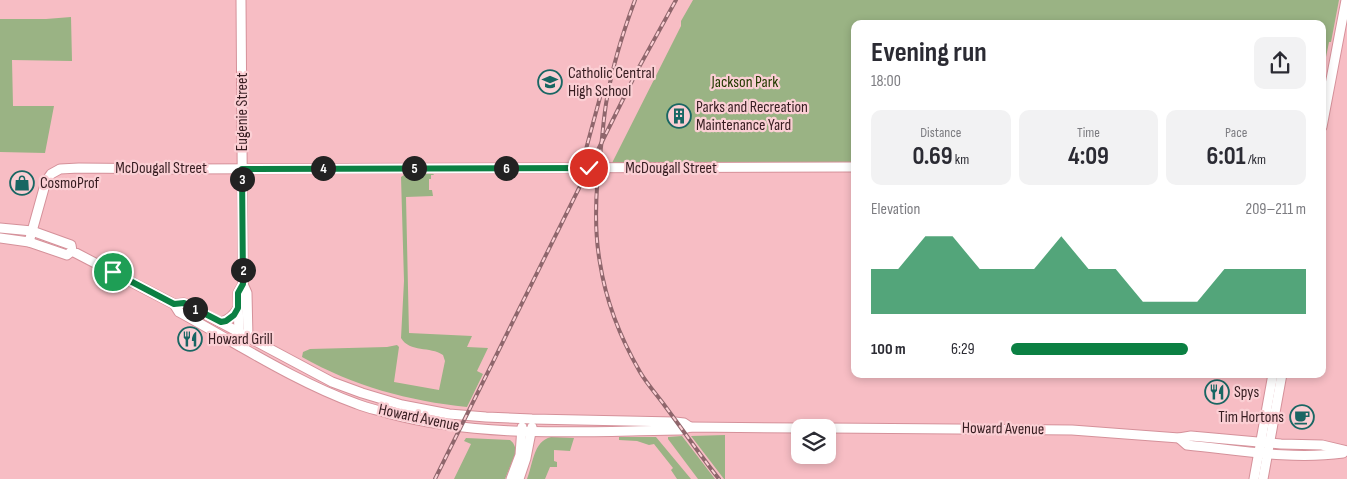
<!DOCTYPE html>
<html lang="en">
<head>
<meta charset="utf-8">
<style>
  :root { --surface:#fff; --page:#f2f2f3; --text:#2b2b33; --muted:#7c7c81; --accent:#0b8043 }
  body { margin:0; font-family:"Sofia Sans Condensed",sans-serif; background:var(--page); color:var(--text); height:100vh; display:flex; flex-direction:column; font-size:19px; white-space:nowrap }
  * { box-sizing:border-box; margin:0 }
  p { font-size:16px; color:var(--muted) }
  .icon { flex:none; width:28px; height:28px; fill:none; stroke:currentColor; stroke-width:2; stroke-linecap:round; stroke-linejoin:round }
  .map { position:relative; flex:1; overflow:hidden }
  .panel { position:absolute; left:851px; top:20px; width:475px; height:358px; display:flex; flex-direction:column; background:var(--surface); border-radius:10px; box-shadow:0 2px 8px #0003 }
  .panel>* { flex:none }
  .buttons { position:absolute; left:791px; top:419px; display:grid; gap:10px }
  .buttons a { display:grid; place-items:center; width:45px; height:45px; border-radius:10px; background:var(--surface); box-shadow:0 2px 8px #0003; font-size:25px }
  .pin { position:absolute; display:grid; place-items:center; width:42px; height:42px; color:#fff; margin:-21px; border:2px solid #fff; border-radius:50%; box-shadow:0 1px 5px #0007 }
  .km { position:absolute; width:25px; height:25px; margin:-12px; border-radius:50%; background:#222; color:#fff; font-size:14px; line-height:25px; text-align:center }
  .round { display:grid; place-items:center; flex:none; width:52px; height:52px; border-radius:10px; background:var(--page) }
  .headline { display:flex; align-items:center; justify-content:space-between; height:85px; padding:0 20px }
  h1 { font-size:28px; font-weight:700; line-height:38px }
  .stats { display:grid; grid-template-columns:repeat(3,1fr); gap:8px; height:85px; padding:5px 20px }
  .stats div { display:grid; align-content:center; border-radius:10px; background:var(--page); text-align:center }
  .stats b { font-size:25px; font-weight:700 }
  .stats small { font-size:14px; font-weight:400 }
  .stats p { font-size:14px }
  .chart { height:140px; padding:10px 20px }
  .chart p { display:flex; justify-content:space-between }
  .chart svg { width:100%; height:90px; margin-top:5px; fill:var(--accent); opacity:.7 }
  ul { padding:0 20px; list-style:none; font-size:16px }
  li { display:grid; grid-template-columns:80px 60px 1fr; align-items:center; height:38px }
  li i { height:12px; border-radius:6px; background:var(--accent) }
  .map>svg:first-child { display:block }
  .green { fill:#9ab384 }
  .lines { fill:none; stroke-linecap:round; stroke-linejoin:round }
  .tertiary-casing { stroke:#d5919a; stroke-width:11 }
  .secondary-casing { stroke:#d5919a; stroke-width:11 }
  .tertiary { stroke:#fff; stroke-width:9 }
  .secondary { stroke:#fff; stroke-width:9 }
  .rail-casing { stroke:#8f666c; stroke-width:4 }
  .rail { stroke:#fbcfd4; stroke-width:2; stroke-dasharray:5.5; stroke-linecap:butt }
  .route-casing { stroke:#fff; stroke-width:10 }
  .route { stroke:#0b8043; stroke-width:6 }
  .labels { text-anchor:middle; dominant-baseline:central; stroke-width:4.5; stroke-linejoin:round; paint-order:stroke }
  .poi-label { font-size:16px; fill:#361c20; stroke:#fbcfd4; text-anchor:start }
  .park-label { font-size:16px; fill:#233a01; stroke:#fbcfd4 }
  .street-label { font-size:16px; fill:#361c20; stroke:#fbcfd4 }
</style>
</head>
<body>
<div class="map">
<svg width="1347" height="479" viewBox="0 0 1347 479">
  <rect width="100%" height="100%" fill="#f7bdc4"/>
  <g class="green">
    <polygon points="693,0 1339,0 1331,42 1329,42 1325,62 1323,62 1322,24 855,24 855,163 611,165 681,26 681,21"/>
    <polygon points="71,17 72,61 12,60 13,106 54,106 45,153 0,152 0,19 46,19"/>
    <path d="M 408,172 L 432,172 L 434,175 L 431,175 L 431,179 L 429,179 L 429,190 L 432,190 L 433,196 L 406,197 L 409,333 L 472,336 L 467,347 L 488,348 L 477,371 L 483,374 L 467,407 C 409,401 353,386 302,357 L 303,352 L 310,349 L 387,347 L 397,345 L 399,347 L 394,382 L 439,390 L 445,361 L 443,355 C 430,346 410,353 401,338 L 404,281 L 401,177 Z"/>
    <polygon points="725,435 725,479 724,479 691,436"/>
    <polygon points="682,436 715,479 698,479 668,439 668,437"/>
    <path d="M 551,437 L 574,438 L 570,451 L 554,450 L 554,461 L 557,462 L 557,467 L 550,467 L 545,479 L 527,479 C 533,465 533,441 551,437 Z"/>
    <polygon points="619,437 656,437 691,479 677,479 671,470 673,468 654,444 649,445 637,441 619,440"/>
    <path d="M 466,438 L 510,440 C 514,443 515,446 516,452 L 505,479 L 454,479 L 471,444 L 464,441 Z"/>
  </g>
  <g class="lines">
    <g class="tertiary-casing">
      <g id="tertiary">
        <polyline points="29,242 46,181 51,174 60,169 79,168 178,169 855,167"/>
        <polyline points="239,338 238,293 243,284"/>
        <polyline points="240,346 248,338 247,293 243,284 241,0"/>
      </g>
    </g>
    <g class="secondary-casing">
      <g id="secondary">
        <polyline points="1322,127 1346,0"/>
        <path d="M 0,228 L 32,231 L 71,245 L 72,251 L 174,304 L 179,312 C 236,343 296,382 357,404 C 367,408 377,410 387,413 C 482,439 583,431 681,430 L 690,427 L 800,428"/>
        <polyline points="0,238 29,242 67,255 72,251"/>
        <polyline points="174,304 184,303 332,382 362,393 402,405 449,414 486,417 532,419 675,422 684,423 690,427"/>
        <path d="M 221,322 C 229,320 234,315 238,308"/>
        <polyline points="828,428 1072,430 1179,438 1191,436 1281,444 1322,445 1347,451"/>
        <path d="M 1179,438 L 1187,445 C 1238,450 1291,460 1343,453"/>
        <polyline points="511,479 520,455 522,427"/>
        <polyline points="519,479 526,458 532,427"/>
        <polyline points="1254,479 1273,374"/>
        <polyline points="1263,479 1282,374"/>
      </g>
    </g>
    <use href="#tertiary" class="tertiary"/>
    <use href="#secondary" class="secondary"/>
    <g class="rail-casing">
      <g id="rail">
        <path d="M 635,0 C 623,32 613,64 607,98 C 604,114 603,130 601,147 C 596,185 593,225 600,263 C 606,302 621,339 640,372 C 647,384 657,395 665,406 C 683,430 700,455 719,479"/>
        <polyline points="579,175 602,90"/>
        <polyline points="435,479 589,168 638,69 676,0"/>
      </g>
    </g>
    <use href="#rail" class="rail"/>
  </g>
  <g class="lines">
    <g class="route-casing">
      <polyline id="route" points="113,272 174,304 184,303 221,322 226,321 234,315 238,308 238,293 243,284 242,169 589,168"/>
    </g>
    <use href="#route" class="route"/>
  </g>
  <defs>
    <g id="school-ring" transform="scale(1.25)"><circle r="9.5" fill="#fbcfd4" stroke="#196663" stroke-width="1.5"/><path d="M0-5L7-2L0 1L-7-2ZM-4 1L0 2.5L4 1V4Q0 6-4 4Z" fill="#196663"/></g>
    <g id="building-ring" transform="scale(1.25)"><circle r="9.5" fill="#fbcfd4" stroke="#196663" stroke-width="1.5"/><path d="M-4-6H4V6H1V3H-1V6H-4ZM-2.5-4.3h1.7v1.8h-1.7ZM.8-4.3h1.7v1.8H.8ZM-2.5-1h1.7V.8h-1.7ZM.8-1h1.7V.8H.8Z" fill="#196663"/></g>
    <g id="shop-ring" transform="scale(1.25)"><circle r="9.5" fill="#fbcfd4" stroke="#196663" stroke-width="1.5"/><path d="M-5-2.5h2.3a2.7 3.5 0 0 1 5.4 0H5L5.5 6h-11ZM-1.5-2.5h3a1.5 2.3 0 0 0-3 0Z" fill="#196663"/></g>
    <g id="restaurant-ring" transform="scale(1.25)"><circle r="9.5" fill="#fbcfd4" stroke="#196663" stroke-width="1.5"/><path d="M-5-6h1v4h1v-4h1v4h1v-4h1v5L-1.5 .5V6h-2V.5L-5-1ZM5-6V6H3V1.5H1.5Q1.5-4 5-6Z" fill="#196663"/></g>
    <g id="cafe-ring" transform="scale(1.25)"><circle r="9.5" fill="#fbcfd4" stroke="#196663" stroke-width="1.5"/><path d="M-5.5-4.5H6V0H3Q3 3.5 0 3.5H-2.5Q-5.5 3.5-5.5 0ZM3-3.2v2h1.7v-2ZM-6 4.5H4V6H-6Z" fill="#196663"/></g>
  </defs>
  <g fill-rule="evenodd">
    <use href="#school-ring" x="550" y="82"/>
    <use href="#building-ring" x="679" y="116"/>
    <use href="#shop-ring" x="22" y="183"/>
    <use href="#restaurant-ring" x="190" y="339"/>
    <use href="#restaurant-ring" x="1217" y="392"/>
    <use href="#cafe-ring" x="1302" y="417"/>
  </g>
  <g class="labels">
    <g class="poi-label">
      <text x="568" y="73">Catholic Central<tspan x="568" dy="18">High School</tspan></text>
      <text x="696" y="107">Parks and Recreation<tspan x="696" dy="18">Maintenance Yard</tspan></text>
      <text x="40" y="183">CosmoProf</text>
      <text x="208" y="339">Howard Grill</text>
      <text x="1234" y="392">Spys</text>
      <text x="1284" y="417" text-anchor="end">Tim Hortons</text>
    </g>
    <g class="park-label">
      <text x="745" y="82">Jackson Park</text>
    </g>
    <g class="street-label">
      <text transform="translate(242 112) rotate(-90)">Eugenie Street</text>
      <text x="161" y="168">McDougall Street</text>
      <text x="671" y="168">McDougall Street</text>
      <text transform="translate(419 418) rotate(12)">Howard Avenue</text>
      <text transform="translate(1003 429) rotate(1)">Howard Avenue</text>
    </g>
  </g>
</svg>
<div class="buttons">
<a><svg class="icon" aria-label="layers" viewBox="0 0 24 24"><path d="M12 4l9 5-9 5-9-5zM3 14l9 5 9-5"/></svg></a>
</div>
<div class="pin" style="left:113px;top:272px;background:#1e9e55"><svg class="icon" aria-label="arrive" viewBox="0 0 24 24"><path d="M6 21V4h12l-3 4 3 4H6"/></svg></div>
<div class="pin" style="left:589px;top:168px;background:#d93025"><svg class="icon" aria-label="check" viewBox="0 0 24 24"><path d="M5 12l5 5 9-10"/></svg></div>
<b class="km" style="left:195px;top:309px">1</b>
<b class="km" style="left:243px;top:270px">2</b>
<b class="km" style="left:242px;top:179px">3</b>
<b class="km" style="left:323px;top:168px">4</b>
<b class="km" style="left:414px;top:168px">5</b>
<b class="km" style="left:506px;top:168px">6</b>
<section class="panel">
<div class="headline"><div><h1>Evening run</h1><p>18:00</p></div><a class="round"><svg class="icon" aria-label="share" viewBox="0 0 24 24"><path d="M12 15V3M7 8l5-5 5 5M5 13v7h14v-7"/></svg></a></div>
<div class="stats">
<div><p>Distance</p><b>0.69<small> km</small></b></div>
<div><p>Time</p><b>4:09</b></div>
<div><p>Pace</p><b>6:01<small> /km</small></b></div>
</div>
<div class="chart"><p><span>Elevation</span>209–211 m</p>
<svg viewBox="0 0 160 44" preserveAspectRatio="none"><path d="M0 44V22L10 22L20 6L30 6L40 22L50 22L60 22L70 6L80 22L90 22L100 38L110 38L120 38L130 22L140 22L150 22L160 22V44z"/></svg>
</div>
<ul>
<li><b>100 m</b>6:29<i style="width:60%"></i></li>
</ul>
</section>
</div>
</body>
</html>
